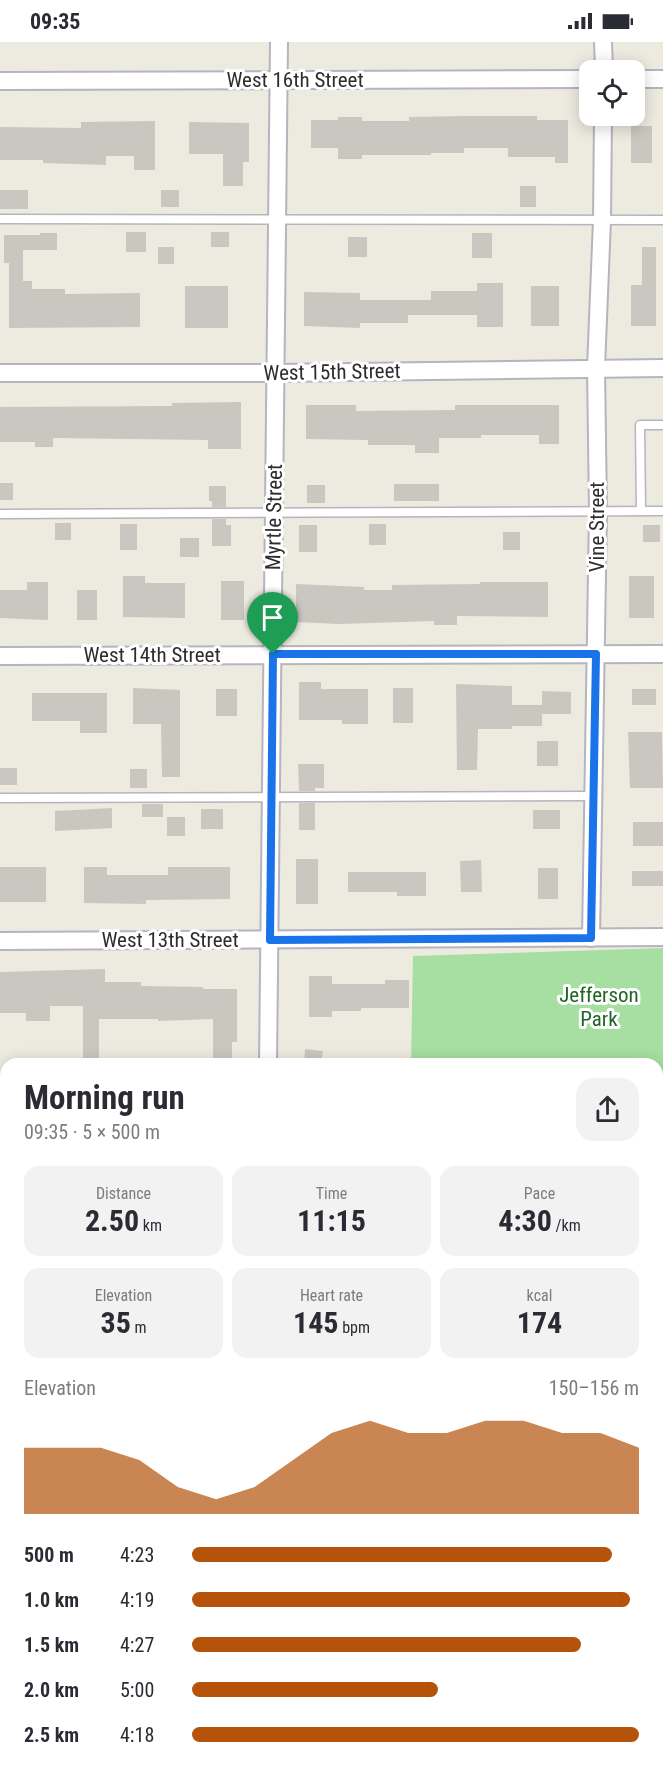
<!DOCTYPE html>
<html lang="en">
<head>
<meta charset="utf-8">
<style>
  :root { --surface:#fff; --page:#f2f2f3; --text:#2b2b33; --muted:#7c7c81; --accent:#b45309 }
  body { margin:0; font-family:"Roboto Condensed",sans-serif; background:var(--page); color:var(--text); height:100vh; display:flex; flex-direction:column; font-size:22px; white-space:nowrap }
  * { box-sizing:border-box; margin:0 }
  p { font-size:20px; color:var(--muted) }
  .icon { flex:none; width:33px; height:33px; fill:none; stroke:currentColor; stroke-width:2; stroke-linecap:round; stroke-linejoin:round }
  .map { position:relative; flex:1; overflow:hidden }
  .panel { position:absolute; left:0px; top:1016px; width:663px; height:712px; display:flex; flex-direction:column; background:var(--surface); border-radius:18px 18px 0 0; box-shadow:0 3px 15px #0003 }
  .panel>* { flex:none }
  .tools { position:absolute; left:579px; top:18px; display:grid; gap:12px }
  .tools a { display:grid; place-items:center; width:66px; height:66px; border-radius:12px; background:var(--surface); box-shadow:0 3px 15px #0003; font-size:30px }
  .pin { position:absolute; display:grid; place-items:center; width:51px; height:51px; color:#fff; margin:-62px -26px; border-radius:50% 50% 50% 0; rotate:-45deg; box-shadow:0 0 6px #0007 }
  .pin .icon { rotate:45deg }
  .round { display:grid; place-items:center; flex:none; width:63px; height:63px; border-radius:18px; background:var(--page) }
  .headline { display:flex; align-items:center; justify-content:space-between; height:102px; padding:0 24px }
  h1 { font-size:33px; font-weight:700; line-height:45px }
  .metrics { display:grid; grid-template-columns:repeat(3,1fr); gap:9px; height:102px; padding:6px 24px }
  .metrics div { display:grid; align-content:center; border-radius:15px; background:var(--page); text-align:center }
  .metrics b { font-size:30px; font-weight:700 }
  .metrics small { font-size:16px; font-weight:400 }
  .metrics p { font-size:16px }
  .chart { height:168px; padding:12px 24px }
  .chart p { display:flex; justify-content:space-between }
  .chart svg { width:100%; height:108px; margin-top:6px; fill:var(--accent); opacity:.7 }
  ul { padding:0 24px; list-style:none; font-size:20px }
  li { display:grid; grid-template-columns:96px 72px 1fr; align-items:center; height:45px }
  li i { height:15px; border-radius:8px; background:var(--accent) }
  .status { display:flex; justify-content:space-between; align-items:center; height:42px; padding:0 30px; background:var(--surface); direction:ltr }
  .status svg { height:16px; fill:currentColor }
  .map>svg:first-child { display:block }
  .green { fill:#a7dea2 }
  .pitch { fill:#b4e49f }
  .building { fill:#c9c7bf }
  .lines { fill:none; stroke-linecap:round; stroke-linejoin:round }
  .service-casing { stroke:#b5b4bf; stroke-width:11 }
  .minor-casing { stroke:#b5b4bf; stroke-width:20 }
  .service { stroke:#fff; stroke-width:8 }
  .minor { stroke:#fff; stroke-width:16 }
  .route-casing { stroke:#fff; stroke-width:12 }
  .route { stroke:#1a73e8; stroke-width:8 }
  .labels { text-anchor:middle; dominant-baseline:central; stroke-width:6; stroke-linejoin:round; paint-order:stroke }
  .street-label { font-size:21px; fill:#2d2d2d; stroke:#fff }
  .park-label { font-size:21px; fill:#226426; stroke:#fff }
</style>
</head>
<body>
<div class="status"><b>09:35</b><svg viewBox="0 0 49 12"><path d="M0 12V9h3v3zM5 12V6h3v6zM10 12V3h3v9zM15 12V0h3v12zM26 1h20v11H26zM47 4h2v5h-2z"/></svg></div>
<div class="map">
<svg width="663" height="1727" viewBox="0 0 663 1727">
  <rect width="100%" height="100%" fill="#edebe0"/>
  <g class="green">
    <polygon points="663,906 663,1394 657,1399 657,1022 411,1022 413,914"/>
    <polygon points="657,1604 663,1610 663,1715 657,1718"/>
  </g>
  <rect class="pitch" x="657" y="1111" width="6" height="107"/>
  <g class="building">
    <polygon points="464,74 537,74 537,78 568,78 568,121 555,121 555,115 508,115 508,106 464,106 464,111 431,111 431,113 362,113 362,117 338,117 338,106 311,106 311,78 338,78 338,75 362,75 362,79 409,79 409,75"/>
    <polygon points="155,79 155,128 134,128 134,114 106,114 106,123 43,121 43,118 0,118 0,85 81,86 81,80"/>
    <polygon points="189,80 249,81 249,120 243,120 243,144 223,144 223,112 189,112"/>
    <rect x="631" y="84" width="21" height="37"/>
    <rect x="520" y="144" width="16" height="21"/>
    <rect x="0" y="148" width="28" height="19"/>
    <rect x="161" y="148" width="18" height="17"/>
    <rect x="126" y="190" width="20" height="20"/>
    <rect x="211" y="190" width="18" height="15"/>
    <polygon points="40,191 57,191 57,208 23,208 23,239 32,239 32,247 65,247 65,252 140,251 140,285 9,286 9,221 4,221 4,193 40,193"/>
    <rect x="472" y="191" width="20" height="25"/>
    <rect x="348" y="195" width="19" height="20"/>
    <rect x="158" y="205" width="16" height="17"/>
    <polygon points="642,205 656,205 656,284 631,284 631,243 642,243"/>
    <polygon points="477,241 503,241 503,285 477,285 477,273 408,273 408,281 360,281 360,286 304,284 304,250 360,251 360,258 431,258 431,249 477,249"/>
    <rect x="185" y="244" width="43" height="42"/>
    <rect x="531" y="244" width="28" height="40"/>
    <polygon points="241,360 241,407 208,407 208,398 53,396 53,405 35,405 35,400 0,400 0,365 172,364 172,361"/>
    <polygon points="306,363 356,363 356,369 455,368 455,363 559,363 559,402 539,402 539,393 481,393 481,396 439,396 439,411 415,411 415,403 368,403 368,398 306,397"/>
    <rect x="0" y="441" width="13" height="17"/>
    <rect x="394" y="442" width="45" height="17"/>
    <rect x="307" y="443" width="18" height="18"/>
    <polygon points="209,444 226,444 226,465 212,465 212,459 209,459"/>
    <polygon points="212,477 226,477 226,483 231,483 231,504 212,504"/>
    <rect x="55" y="481" width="16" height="17"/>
    <rect x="120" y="482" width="17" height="26"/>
    <rect x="369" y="482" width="17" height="21"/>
    <rect x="299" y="483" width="18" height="27"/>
    <rect x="643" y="483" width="17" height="17"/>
    <rect x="503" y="490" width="17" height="18"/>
    <rect x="180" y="496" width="19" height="19"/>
    <polygon points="123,534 145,534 145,541 185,541 185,576 123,575"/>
    <rect x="629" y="534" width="25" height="42"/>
    <rect x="221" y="539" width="23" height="39"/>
    <polygon points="27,540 48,540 48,578 0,576 0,548 27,548"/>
    <polygon points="480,540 548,540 548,575 457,574 457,583 434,583 434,579 339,582 296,580 296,542 364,545 364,548 392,548 392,543 480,542"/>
    <rect x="77" y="548" width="20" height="30"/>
    <polygon points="299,640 321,640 321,647 368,647 368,682 342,682 342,678 299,678"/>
    <polygon points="456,642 512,644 512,663 542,663 542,684 512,684 512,687 478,687 477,728 457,728"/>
    <polygon points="133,646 180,648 180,735 162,735 161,682 133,682"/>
    <rect x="393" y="646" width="20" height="35"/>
    <rect x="216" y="647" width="21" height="27"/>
    <rect x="632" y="647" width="24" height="16"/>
    <polygon points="542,649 571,650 571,672 542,672"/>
    <polygon points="32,651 107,651 107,691 80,691 80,679 32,679"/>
    <polygon points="628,690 662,690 663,746 630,746"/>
    <rect x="537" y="699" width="21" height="25"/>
    <polygon points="298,722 324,722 324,746 315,746 315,749 299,749"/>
    <rect x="0" y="726" width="17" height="17"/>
    <rect x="130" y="727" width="17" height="19"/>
    <rect x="299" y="761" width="16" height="27"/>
    <rect x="142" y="762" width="21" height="13"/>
    <polygon points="112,766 112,786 55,789 55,769"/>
    <rect x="201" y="767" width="22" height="20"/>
    <rect x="533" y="768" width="27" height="19"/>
    <rect x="167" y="775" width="18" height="19"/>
    <rect x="633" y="780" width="30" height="24"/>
    <rect x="296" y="817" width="22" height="45"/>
    <polygon points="481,818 482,850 461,850 460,819"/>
    <rect x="0" y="825" width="46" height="35"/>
    <polygon points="84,825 107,825 107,833 168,833 168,825 230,825 230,857 146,858 146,862 84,861"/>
    <rect x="538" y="826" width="20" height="31"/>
    <rect x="632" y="829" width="31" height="15"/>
    <polygon points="348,830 426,830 426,854 397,854 397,850 348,850"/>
    <polygon points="105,927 105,940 141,940 141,944 203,945 203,947 237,947 237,1000 232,1000 232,1022 213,1022 213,977 158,979 158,977 99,977 99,1018 83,1018 83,964 50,964 50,979 26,979 26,971 0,971 0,930"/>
    <polygon points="309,934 332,934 332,942 385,942 385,938 409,938 409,966 361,966 361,969 332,969 332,975 309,975"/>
    <polygon points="305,1007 323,1009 321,1022 304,1022"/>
  </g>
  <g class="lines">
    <g class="service-casing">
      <g id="service">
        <polyline points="0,177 663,178"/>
        <polyline points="641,469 640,383 663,383"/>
        <polyline points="0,472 663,469"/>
        <polyline points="0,756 594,754"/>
        <polyline points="0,1039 6,1039"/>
        <polyline points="0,1143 6,1143"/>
      </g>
    </g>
    <g class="minor-casing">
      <g id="minor">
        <polyline points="603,0 604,28"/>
        <polyline points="634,37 663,37"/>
        <polyline points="0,39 590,37"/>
        <polyline points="0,331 276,331 663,326"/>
        <polyline points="0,614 663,612"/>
        <polyline points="591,896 598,470 596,326 602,178 603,74"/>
        <polyline points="0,899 663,895"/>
        <polyline points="268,1022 279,0"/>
        <polyline points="0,1266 6,1266"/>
        <polyline points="590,1722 590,1727"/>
      </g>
    </g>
    <use href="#service" class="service"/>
    <use href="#minor" class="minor"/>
  </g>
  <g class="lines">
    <g class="route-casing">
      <polygon id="route" points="273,612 596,612 591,896 270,898"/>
    </g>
    <use href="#route" class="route"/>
  </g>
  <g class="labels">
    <g class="street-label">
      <text x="295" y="38">West 16th Street</text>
      <text transform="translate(332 330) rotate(-1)">West 15th Street</text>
      <text transform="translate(274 475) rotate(-89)">Myrtle Street</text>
      <text transform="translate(597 485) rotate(-90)">Vine Street</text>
      <text x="152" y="613">West 14th Street</text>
      <text x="170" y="898">West 13th Street</text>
    </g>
    <g class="park-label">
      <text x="599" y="953">Jefferson<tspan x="599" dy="24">Park</tspan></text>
    </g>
  </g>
</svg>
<div class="tools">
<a><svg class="icon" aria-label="locate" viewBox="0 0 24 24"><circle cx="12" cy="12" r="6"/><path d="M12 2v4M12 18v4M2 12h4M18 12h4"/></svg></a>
</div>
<div class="pin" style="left:273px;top:612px;background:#1e9e55"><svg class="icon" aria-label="arrive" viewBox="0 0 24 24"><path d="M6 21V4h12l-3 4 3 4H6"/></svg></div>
<section class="panel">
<div class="headline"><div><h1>Morning run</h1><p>09:35 · 5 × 500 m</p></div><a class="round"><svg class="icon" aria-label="share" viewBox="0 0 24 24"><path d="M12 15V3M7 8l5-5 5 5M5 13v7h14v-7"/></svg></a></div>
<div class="metrics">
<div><p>Distance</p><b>2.50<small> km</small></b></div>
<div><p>Time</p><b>11:15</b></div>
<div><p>Pace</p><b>4:30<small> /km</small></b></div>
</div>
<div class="metrics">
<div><p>Elevation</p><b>35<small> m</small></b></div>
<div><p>Heart rate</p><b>145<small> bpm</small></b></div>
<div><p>kcal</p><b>174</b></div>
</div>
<div class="chart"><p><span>Elevation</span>150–156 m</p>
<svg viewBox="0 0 160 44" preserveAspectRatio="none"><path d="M0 44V17L10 17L20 17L30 22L40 33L50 38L60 33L70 22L80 11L90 6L100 11L110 11L120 6L130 6L140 11L150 11L160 17V44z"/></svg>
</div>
<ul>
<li><b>500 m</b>4:23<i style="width:94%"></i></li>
<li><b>1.0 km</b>4:19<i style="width:98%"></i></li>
<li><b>1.5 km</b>4:27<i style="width:87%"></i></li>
<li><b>2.0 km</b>5:00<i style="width:55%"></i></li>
<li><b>2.5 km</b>4:18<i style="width:100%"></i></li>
</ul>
</section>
</div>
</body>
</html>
